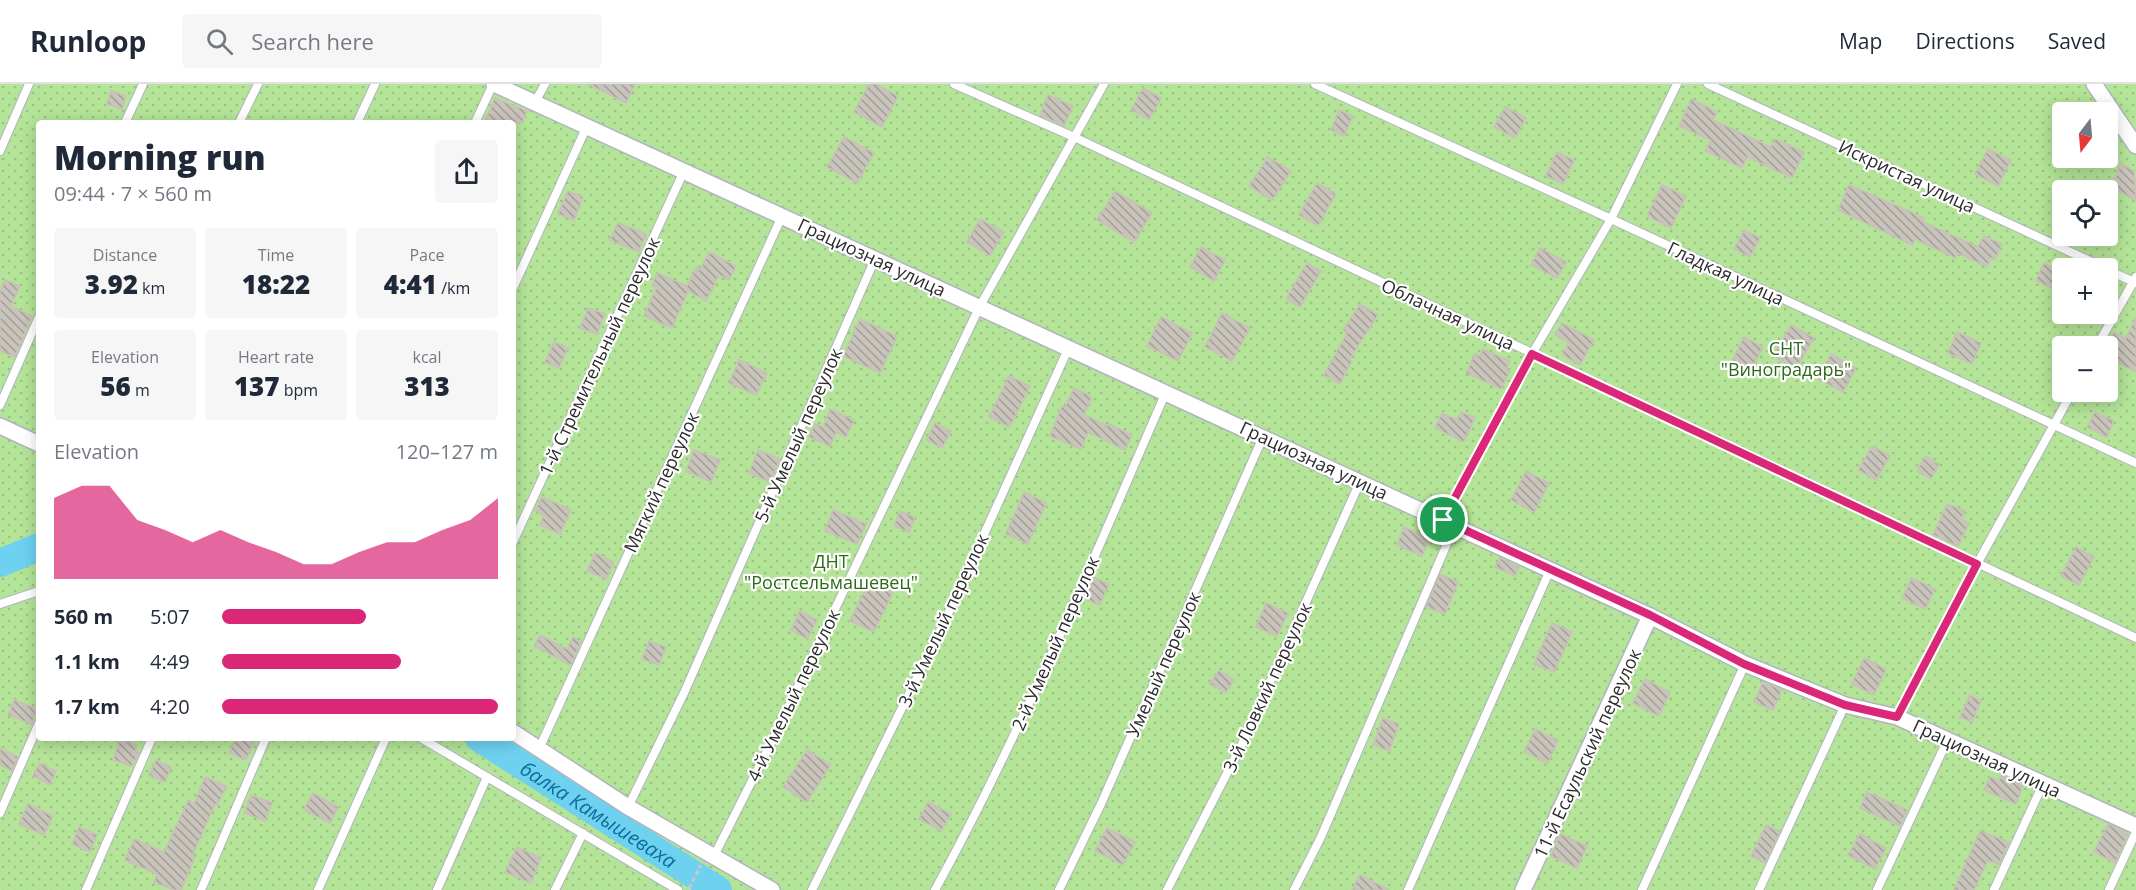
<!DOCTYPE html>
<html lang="en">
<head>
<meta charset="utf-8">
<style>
  :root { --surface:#fff; --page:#f6f6f7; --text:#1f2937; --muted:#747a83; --line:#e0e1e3; --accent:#db2777 }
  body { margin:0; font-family:"Open Sans",sans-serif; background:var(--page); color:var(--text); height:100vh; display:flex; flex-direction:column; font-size:22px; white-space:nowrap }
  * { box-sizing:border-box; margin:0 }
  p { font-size:20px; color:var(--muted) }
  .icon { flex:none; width:33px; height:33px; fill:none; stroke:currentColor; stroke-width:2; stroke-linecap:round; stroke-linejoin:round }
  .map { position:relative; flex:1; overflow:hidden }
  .panel { position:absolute; left:36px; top:36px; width:480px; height:621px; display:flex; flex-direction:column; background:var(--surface); border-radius:6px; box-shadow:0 3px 15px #0003 }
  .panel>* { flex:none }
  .needle { width:39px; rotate:196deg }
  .buttons { position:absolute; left:2052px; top:18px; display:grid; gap:12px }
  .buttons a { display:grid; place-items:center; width:66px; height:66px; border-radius:6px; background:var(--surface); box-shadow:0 3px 15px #0003; font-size:30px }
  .pin { position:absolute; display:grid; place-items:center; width:51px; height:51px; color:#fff; margin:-26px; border:3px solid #fff; border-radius:50%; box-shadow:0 2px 6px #0007 }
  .round { display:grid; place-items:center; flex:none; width:63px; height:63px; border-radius:6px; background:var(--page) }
  .headline { display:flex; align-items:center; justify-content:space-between; height:102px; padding:0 18px }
  h1 { font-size:33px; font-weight:800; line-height:45px }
  .figures { display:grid; grid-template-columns:repeat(3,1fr); gap:9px; height:102px; padding:6px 18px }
  .figures div { display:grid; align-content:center; border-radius:6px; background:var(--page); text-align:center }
  .figures b { font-size:26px; font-weight:800 }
  .figures small { font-size:16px; font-weight:400 }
  .figures p { font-size:16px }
  .chart { height:168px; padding:12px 18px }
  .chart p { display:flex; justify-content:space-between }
  .chart svg { width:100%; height:108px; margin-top:6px; fill:var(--accent); opacity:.7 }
  ul { padding:0 18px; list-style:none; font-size:20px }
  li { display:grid; grid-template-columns:96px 72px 1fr; align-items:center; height:45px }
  li i { height:15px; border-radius:8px; background:var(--accent) }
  header { display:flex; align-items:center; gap:36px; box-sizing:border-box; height:84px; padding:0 30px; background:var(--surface); border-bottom:2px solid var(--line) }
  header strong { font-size:28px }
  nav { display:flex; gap:33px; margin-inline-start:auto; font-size:21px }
  .search { width:420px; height:54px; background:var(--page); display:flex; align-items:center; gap:15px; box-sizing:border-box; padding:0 21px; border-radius:6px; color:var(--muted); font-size:22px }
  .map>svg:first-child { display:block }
  .garden { fill:url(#garden-dots); fill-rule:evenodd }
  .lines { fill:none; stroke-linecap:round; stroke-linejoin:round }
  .river { stroke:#6ed1f0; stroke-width:28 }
  .building { fill:url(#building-back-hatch); stroke:#c8c2b6; stroke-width:1.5 }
  .service-casing { stroke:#b1b4bf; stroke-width:10 }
  .minor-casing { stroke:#b1b4bf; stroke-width:18 }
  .path { stroke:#c8c8c8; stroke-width:3; stroke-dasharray:4.5 3; stroke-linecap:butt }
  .service { stroke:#fff; stroke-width:8 }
  .minor { stroke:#fff; stroke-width:15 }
  .route-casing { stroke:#fff; stroke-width:12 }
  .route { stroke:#db2777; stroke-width:8 }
  .labels { text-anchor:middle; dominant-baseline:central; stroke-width:4.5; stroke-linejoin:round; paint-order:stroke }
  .street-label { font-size:18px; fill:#2b2b2b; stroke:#fff }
  .park-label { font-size:18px; fill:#2c6a19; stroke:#fff }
  .water-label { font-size:20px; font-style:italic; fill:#0b709e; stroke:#fff }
</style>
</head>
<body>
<header>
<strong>Runloop</strong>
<div class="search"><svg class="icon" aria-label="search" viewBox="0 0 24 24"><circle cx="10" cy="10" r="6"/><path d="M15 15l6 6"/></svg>Search here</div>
<nav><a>Map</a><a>Directions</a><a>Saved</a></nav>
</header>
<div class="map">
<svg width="2136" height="806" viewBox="0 0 2136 806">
  <defs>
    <pattern id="garden-dots" width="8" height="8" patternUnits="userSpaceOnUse" patternTransform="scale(1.5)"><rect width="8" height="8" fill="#b4e498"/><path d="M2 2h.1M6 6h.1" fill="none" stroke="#9bc483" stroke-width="1.8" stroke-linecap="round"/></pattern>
    <pattern id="building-back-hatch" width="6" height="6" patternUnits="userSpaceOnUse" patternTransform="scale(1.5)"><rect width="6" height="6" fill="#c9c4bb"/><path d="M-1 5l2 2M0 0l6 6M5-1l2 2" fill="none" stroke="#a39f98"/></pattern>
  </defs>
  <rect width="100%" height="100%" fill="#ede6dd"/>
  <path class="garden" d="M 0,0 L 2136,0 L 2136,806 L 0,806 ZM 2062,28 L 2108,28 L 2108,74 L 2062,74 ZM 39,39 L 513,39 L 513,654 L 39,654 ZM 2062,106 L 2108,106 L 2108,152 L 2062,152 ZM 2062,184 L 2108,184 L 2108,230 L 2062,230 ZM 2062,262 L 2108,262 L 2108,308 L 2062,308 Z"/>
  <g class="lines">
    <g class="river">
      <polyline points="0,479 39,463"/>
      <path id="s1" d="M 479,654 L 718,806"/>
    </g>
  </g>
  <g class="building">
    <polygon points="588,0 635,0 626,19"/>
    <polygon points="869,0 875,0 898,12 882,43 854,28"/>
    <polygon points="1143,4 1161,14 1149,36 1131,26"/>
    <polygon points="111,7 126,12 122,25 107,20"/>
    <polygon points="1048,11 1073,22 1064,42 1040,31"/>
    <polygon points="495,14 527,27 522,39 484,39"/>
    <polygon points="1691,15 1717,28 1713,36 1771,63 1775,55 1804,68 1792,94 1747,73 1742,84 1705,67 1711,56 1679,42"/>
    <polygon points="1505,23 1526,34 1515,54 1494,43"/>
    <polygon points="1339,26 1353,32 1344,52 1331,46"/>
    <polygon points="844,53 874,69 857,99 827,83"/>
    <polygon points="1988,65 2011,76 1998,102 1975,90"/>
    <polygon points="1557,68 1574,76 1563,100 1546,92"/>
    <polygon points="1268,73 1291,87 1272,116 1249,102"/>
    <polygon points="2120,79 2134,87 2136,117 2108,100 2117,91"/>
    <polygon points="1317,99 1336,110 1318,142 1299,131"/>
    <polygon points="1662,101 1686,112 1671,144 1647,132"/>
    <polygon points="1849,101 1925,134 1923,138 1978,163 1984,152 2002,160 1995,176 1991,174 1987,183 1957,169 1955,174 1915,155 1912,161 1838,126"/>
    <polygon points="568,107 583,113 574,136 558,130"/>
    <polygon points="1115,107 1152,129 1134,158 1097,136"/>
    <polygon points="980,135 1004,148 990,172 967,158"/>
    <polygon points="618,139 646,150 639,168 610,156"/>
    <polygon points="1744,146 1760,154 1750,173 1734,165"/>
    <polygon points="1201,163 1225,176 1214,197 1190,183"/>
    <polygon points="1540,164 1566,178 1557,194 1531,181"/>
    <polygon points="709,168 736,182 729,196 719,191 706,217 688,207 672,244 644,232 656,204 652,202 657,189 687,202 696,184 700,186"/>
    <polygon points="1307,179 1321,187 1300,223 1286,215"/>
    <polygon points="2044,179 2062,188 2054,205 2036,197"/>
    <polygon points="5,196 20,202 11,222 32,232 15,273 0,267 0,208"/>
    <polygon points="1360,220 1378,231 1349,276 1352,277 1340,300 1324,291 1347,249 1343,246"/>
    <polygon points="588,224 605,230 597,250 580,244"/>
    <polygon points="1222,229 1250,244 1232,277 1205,263"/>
    <polygon points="1161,233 1192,249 1178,277 1147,262"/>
    <polygon points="2136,233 2136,288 2108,274 2108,259 2114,248 2126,254"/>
    <polygon points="860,235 897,252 880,289 843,272"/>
    <polygon points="1562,239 1594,256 1580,281 1562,271 1569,259 1555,251"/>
    <polygon points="1791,241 1814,254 1796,285 1773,272"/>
    <polygon points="1957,248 1981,259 1972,280 1948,269"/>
    <polygon points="1744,253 1763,263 1751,286 1732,277"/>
    <polygon points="554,258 568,264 559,284 545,278"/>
    <polygon points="1483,265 1510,277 1506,285 1510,287 1501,305 1466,289 1475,270 1480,272"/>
    <polygon points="1831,270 1856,284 1843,308 1818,295"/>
    <polygon points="739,276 767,289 756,311 729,299"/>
    <polygon points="1009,292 1030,302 1010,343 989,333"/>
    <polygon points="1074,304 1092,313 1084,331 1108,342 1109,340 1132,351 1125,366 1088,348 1081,365 1050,352 1062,322 1065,323"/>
    <polygon points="830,325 854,336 846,353 836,348 830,362 809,353 815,340 823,343"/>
    <polygon points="1461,328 1475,334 1464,358 1435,344 1442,329 1457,336"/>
    <polygon points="2095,328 2114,337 2107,353 2087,343"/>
    <polygon points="935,339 951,347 942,364 927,356"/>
    <polygon points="1872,362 1890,372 1876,396 1858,386"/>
    <polygon points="694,366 720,376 711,398 686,387"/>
    <polygon points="758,366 780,375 770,398 749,389"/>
    <polygon points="1925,372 1939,380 1931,395 1917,387"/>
    <polygon points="1526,387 1549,399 1534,428 1511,416"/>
    <polygon points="1024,408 1046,419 1028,460 1006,450"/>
    <polygon points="542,413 571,426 560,450 540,441 544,431 535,427"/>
    <polygon points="1947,420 1965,427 1961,435 1969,439 1958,462 1933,451"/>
    <polygon points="833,426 866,440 857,460 825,447"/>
    <polygon points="900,427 915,433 909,448 894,442"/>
    <polygon points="1404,443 1429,454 1422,472 1397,461"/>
    <polygon points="2076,463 2094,473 2079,501 2061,492"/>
    <polygon points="595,469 614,478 606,495 587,487"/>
    <polygon points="1500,474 1519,483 1515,492 1495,483"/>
    <polygon points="1440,490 1458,498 1445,530 1426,523"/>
    <polygon points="1092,493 1109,500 1100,521 1083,514"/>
    <polygon points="1912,494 1935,505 1925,525 1902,514"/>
    <polygon points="870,495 894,506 874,548 850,537"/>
    <polygon points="1266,519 1288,529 1277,552 1256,543"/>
    <polygon points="800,527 817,536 807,555 791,546"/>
    <polygon points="1552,539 1572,548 1554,588 1534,580"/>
    <polygon points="540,551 567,565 573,553 581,558 571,581 534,562"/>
    <polygon points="649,557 666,563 659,581 642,575"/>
    <polygon points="1864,574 1886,585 1874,611 1852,600"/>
    <polygon points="1219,586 1234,596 1226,609 1210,600"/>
    <polygon points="1645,595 1670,608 1659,632 1633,619"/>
    <polygon points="1763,598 1782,606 1773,626 1754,618"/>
    <polygon points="1970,611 1981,617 1972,638 1960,633"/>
    <polygon points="14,616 37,625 32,640 8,631"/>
    <polygon points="1383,634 1399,640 1389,667 1373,661"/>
    <polygon points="1535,645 1558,656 1548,679 1524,668"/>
    <polygon points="236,654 244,654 254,658 246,676 229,669"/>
    <polygon points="120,655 137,661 135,667 139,669 132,682 113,676"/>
    <polygon points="0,664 18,673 12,687 0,681"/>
    <polygon points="807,666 831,681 807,718 783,703"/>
    <polygon points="156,676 171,683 165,698 149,691"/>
    <polygon points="39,679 56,687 50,701 33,692"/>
    <polygon points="2001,692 2023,702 2016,720 1984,706 1990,693 1999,697"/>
    <polygon points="205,693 226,702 218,721 215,720 192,772 195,773 181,806 173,806 154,798 157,790 125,776 134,755 164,768 188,717 194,720"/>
    <polygon points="1867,708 1907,726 1900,742 1860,724"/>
    <polygon points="313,709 338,723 330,739 304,726"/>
    <polygon points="251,711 272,719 265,737 244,729"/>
    <polygon points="928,718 951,730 941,747 919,735"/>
    <polygon points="28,720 53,732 44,751 19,740"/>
    <polygon points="2108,740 2128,750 2115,779 2094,768"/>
    <polygon points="1766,741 1780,748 1765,779 1751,772"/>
    <polygon points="79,743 97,751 90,768 72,760"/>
    <polygon points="1107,744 1135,758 1123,781 1095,767"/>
    <polygon points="1980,747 2009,758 1999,781 1988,776 1974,806 1954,806"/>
    <polygon points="1560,750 1587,762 1577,784 1551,772"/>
    <polygon points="1860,750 1886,764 1875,785 1848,771"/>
    <polygon points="517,763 541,774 531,799 505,788"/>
    <polygon points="1360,791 1389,806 1352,806"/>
  </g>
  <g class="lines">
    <g class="service-casing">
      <g id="service">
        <polyline points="954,0 1074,53 2136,554"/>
        <polyline points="1315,0 1611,135 2136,379"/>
        <polyline points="1708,0 2105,184"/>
        <polyline points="535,18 545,0"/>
        <polyline points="125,39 143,0"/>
        <polyline points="239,39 258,0"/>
        <polyline points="357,39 375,0"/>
        <polyline points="475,39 493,0"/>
        <polyline points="0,67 29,0"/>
        <polyline points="2108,186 2136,199"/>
        <polyline points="513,204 587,42"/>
        <polyline points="2097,262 2136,193"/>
        <polyline points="0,321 39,233"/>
        <polyline points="1443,436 1532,270 1611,135 1677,0"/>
        <polyline points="513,458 684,87"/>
        <polyline points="0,520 39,507"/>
        <polyline points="1897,633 1977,480 2072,308"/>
        <polyline points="421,654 678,806"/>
        <polyline points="539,665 782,132"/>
        <polyline points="628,723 684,609 875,175"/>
        <polyline points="0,729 39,639"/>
        <polyline points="714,772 769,663 980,222 1104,0"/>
        <polyline points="86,806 152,654"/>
        <polyline points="201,806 266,654"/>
        <polyline points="318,806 386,654"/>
        <polyline points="437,806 487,693"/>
        <polyline points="555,806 583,749"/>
        <polyline points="812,806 942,543 1069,263"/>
        <path d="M 935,806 C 1023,646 1093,475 1166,308"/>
        <polyline points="1059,806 1101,720 1263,353"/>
        <polyline points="1167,806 1242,660 1360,398"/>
        <polyline points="1294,806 1321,753 1455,441"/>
        <polyline points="1408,806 1550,486"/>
        <polyline points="1642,806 1745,580"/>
        <polyline points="1759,806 1845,621"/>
        <polyline points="1877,806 1948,655"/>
        <polyline points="1994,806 2043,700"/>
        <polyline points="2109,806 2136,748"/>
      </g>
    </g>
    <g class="minor-casing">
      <g id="minor">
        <polyline points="494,0 1650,532 1745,580 1845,621 1897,633 2136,742"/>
        <polyline points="2094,0 2136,62"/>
        <polyline points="0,342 39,360"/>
        <polyline points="513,648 628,723 772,806"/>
        <polyline points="1523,806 1650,532"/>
      </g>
    </g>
    <polyline class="path" points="689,804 701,781"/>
    <use href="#service" class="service"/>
    <use href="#minor" class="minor"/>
  </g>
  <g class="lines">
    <g class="route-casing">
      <polygon id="route" points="1532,270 1977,480 1897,633 1845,621 1744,580 1650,531 1443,436"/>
    </g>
    <use href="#route" class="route"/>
  </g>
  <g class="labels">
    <g class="street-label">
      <text transform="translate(1907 92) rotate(25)">Искристая улица</text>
      <text transform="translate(872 173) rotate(25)">Грациозная улица</text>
      <text transform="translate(1726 189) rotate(25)">Гладкая улица</text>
      <text transform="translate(1448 230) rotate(25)">Облачная улица</text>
      <text transform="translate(599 272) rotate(-65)">1-й Стремительный переулок</text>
      <text transform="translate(798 351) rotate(-66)">5-й Умелый переулок</text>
      <text transform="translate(1314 376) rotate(25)">Грациозная улица</text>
      <text transform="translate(661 398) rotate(-65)">Мягкий переулок</text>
      <text transform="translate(943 536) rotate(-65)">3-й Умелый переулок</text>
      <text transform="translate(1055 559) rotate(-66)">2-й Умелый переулок</text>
      <text transform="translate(1163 580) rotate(-66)">Умелый переулок</text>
      <text transform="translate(1267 603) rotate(-65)">3-й Ловкий переулок</text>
      <text transform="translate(793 611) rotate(-64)">4-й Умелый переулок</text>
      <text transform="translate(1587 669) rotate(-65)">11-й Есаульский переулок</text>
      <text transform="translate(1987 674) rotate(25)">Грациозная улица</text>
    </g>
    <g class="park-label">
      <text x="1786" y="264">СНТ<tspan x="1786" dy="21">"Виноградарь"</tspan></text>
      <text x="831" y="477">ДНТ<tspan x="831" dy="21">"Ростсельмашевец"</tspan></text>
    </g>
    <g class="water-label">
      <text stroke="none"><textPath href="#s1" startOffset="142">балка Камышеваха</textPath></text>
    </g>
  </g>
</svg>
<div class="buttons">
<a><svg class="needle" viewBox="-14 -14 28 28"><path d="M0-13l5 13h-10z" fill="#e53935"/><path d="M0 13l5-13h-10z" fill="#747a83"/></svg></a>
<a><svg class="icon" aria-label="locate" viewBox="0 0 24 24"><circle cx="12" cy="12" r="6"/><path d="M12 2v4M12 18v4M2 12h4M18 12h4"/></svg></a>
<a>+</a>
<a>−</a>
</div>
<div class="pin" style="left:1443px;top:436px;background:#1e9e55"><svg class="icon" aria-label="arrive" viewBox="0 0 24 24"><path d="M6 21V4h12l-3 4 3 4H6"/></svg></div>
<section class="panel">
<div class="headline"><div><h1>Morning run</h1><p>09:44 · 7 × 560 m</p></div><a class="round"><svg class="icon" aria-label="share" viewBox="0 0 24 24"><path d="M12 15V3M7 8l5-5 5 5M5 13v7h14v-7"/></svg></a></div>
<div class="figures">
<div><p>Distance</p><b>3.92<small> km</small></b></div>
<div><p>Time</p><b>18:22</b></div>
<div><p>Pace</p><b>4:41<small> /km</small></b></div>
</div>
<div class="figures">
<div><p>Elevation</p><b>56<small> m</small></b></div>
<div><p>Heart rate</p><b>137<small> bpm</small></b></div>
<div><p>kcal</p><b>313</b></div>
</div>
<div class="chart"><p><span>Elevation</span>120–127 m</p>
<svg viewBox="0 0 160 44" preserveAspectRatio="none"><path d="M0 44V11L10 6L20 6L30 20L40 24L50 29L60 24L70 29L80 33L90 38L100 38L110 33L120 29L130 29L140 24L150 20L160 11V44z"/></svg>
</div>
<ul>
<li><b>560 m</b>5:07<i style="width:52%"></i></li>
<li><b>1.1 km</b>4:49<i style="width:65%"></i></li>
<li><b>1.7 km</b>4:20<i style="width:100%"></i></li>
</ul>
</section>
</div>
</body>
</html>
